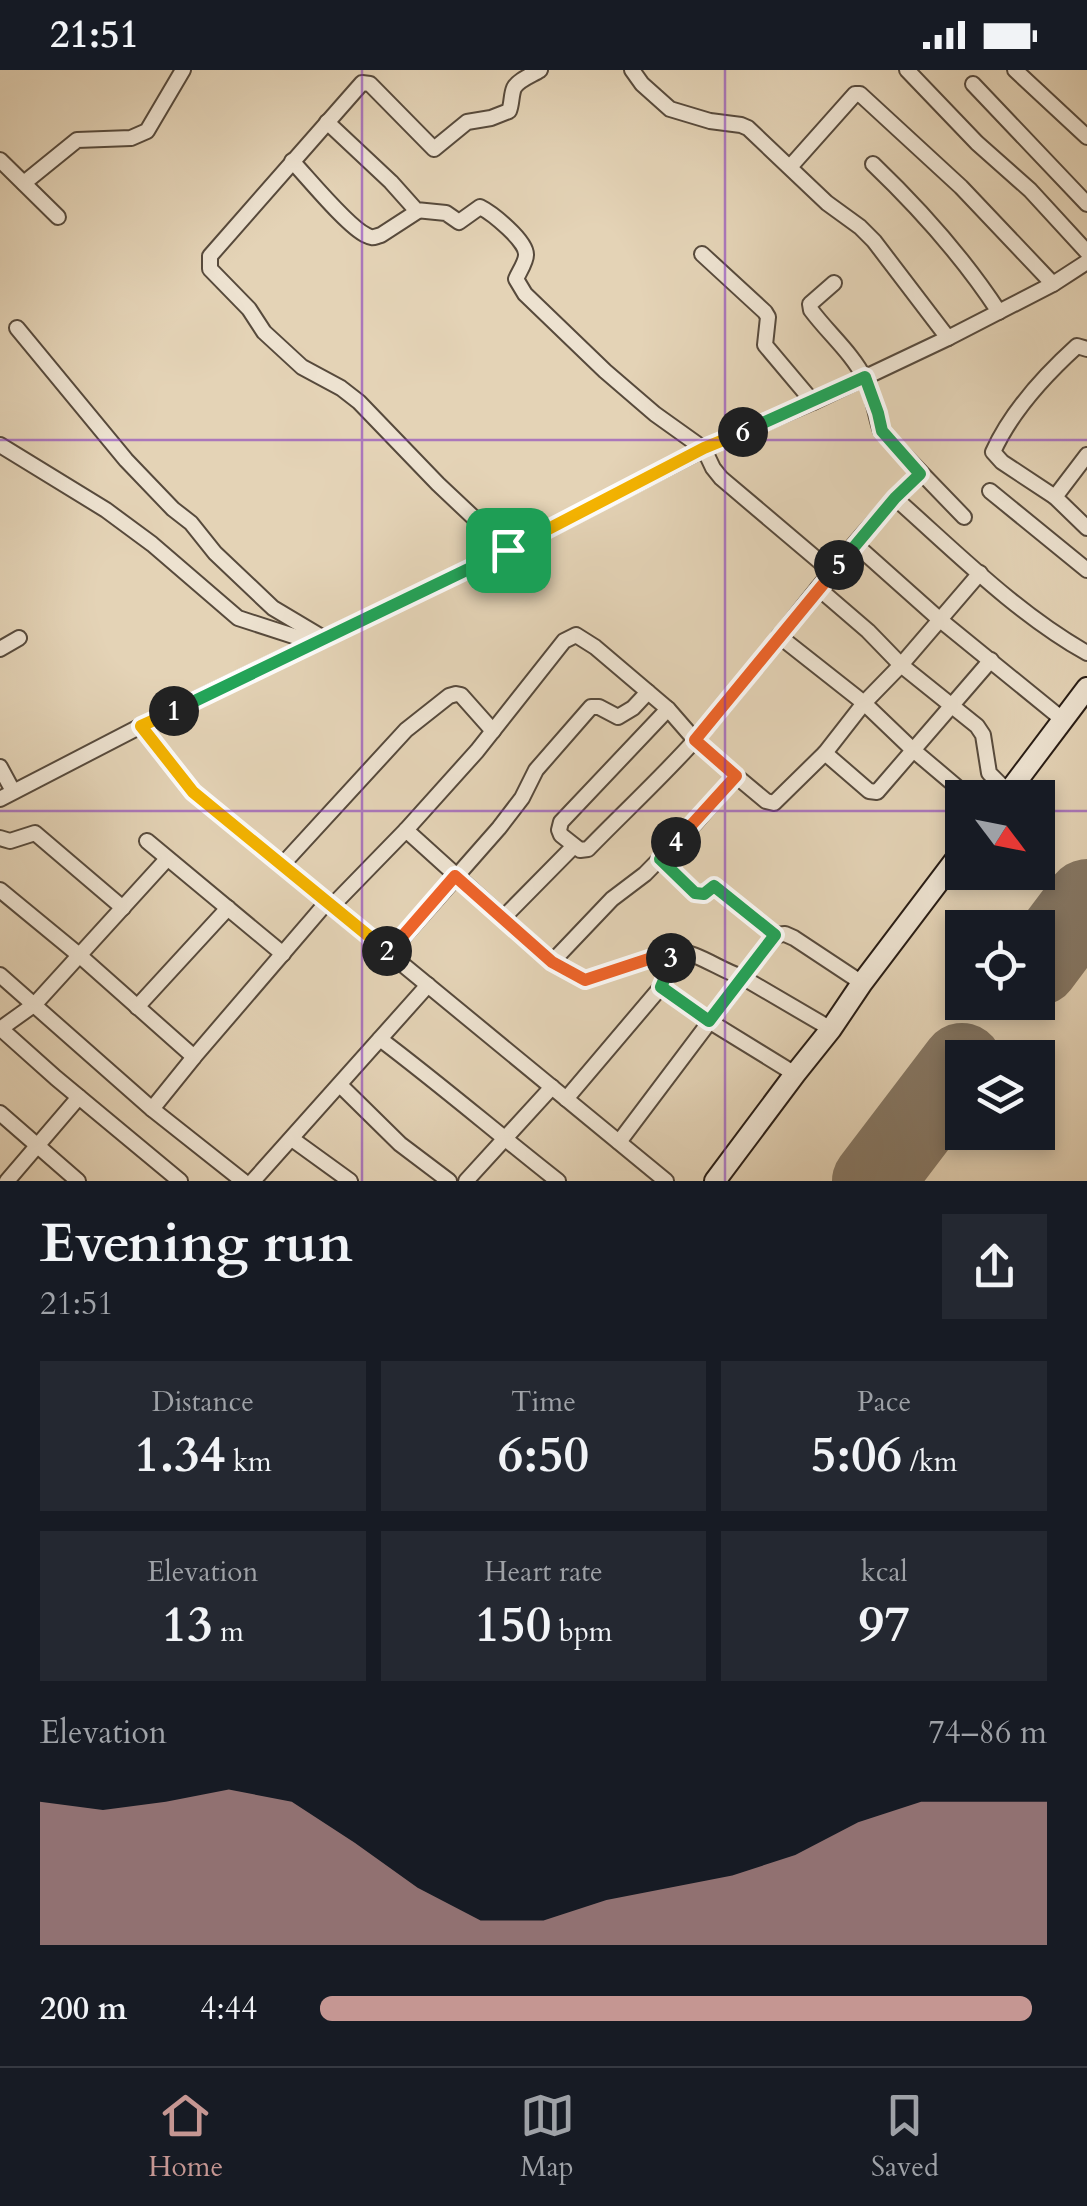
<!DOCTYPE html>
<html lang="en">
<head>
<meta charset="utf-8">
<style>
  :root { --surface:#171b24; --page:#242831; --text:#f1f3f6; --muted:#9ea1a6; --line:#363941; --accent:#c59692 }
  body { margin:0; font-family:Cardo,serif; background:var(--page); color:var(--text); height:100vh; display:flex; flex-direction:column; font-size:38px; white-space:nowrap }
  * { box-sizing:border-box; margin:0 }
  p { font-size:32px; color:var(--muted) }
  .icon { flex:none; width:55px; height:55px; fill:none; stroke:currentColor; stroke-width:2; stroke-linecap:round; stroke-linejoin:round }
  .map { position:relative; height:1111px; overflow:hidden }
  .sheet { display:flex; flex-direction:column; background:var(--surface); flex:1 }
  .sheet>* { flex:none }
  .needle { width:65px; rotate:122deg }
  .fabs { position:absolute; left:945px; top:710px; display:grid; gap:20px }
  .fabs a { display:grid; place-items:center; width:110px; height:110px; border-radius:0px; background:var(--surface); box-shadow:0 5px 15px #0003; font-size:50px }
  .pin { position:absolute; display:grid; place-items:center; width:85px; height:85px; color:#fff; margin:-42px; border-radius:20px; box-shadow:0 5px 15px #0006 }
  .km { position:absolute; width:50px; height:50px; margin:-25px; border-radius:50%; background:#222; color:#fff; font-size:28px; line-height:50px; text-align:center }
  .round { display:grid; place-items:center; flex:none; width:105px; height:105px; border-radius:0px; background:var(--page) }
  .overview { display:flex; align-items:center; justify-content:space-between; height:170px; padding:0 40px }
  h1 { font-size:55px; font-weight:800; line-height:75px }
  .stats { display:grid; grid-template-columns:repeat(3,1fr); gap:15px; height:170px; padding:10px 40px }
  .stats div { display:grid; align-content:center; border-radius:0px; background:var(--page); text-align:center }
  .stats b { font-size:50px; font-weight:800 }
  .stats small { font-size:28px; font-weight:400 }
  .stats p { font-size:28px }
  .chart { height:280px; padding:20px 40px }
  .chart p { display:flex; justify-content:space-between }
  .chart svg { width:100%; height:180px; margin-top:10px; fill:var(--accent); opacity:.7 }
  ul { padding:0 40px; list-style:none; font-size:32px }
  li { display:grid; grid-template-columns:160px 120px 1fr; align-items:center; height:75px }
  li i { height:25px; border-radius:12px; background:var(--accent) }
  .status { display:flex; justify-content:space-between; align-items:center; height:70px; padding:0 50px; background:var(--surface); direction:ltr }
  .status svg { height:28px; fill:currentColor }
  .menu { display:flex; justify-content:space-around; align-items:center; height:140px; border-top:2px solid var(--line); background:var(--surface); font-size:28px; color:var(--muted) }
  .menu a { display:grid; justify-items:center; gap:5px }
  .menu .selected { color:var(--accent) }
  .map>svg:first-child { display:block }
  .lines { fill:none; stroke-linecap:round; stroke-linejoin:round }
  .runway { stroke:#867865; stroke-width:82 }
  .street-casing { stroke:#574a3c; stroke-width:18 }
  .secondary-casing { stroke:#281c14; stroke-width:24 }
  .street { stroke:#ede2d0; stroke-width:14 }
  .secondary { stroke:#ede2d0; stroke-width:20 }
  .split-1-casing { stroke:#fff; stroke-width:20 }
  .split-2-casing { stroke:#fff; stroke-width:20 }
  .split-3-casing { stroke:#fff; stroke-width:20 }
  .split-4-casing { stroke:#fff; stroke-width:20 }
  .split-5-casing { stroke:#fff; stroke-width:20 }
  .split-6-casing { stroke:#fff; stroke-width:20 }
  .split-7-casing { stroke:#fff; stroke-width:20 }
  .split-1 { stroke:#22a559; stroke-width:12 }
  .split-2 { stroke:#f5b400; stroke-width:12 }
  .split-3 { stroke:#f0652b; stroke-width:12 }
  .split-4 { stroke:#22a559; stroke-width:12 }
  .split-5 { stroke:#f0652b; stroke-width:12 }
  .split-6 { stroke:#22a559; stroke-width:12 }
  .split-7 { stroke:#f5b400; stroke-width:12 }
  .grid { fill:none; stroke:#7b2cbf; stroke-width:2.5; stroke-opacity:0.55 }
</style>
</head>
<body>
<div class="status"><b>21:51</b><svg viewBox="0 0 49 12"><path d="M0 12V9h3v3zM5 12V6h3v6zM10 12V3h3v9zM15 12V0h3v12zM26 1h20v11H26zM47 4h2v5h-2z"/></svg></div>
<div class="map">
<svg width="1087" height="1111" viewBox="0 0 1087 1111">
  <rect width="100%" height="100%" fill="#e4d3b6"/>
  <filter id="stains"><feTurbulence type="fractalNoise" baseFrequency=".002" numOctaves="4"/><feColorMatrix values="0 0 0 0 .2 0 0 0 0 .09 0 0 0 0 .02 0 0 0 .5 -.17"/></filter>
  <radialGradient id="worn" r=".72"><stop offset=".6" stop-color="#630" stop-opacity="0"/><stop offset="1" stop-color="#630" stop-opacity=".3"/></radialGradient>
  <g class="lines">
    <g class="runway">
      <polyline points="1038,895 1087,830"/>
      <polyline points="873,1111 962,994"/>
    </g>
    <g class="street-casing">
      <g id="street">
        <polyline points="632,0 642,14 670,39 710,51 741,55 748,58 827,133 860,157 874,171 948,268"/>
        <polyline points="907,0 977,73 1030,120 1087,182"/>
        <polyline points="1015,0 1087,67"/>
        <polyline points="973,14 1087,134"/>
        <path d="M 327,52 L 391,112 L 416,140 L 446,143 L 459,152 L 480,137 C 492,143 527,171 526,185 C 526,192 519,202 516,209 L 525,224 L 605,301 L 655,344 L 704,379 L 713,398 L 721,408 L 832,502"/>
        <polyline points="0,90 58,147"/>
        <path d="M 292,91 C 308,108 348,157 366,165 C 374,169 373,167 381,165 L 418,141"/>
        <path d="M 873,94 C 921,140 963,187 999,242"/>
        <polyline points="790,97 855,24 860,24 961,117 1053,214"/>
        <polyline points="24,113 77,70 131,68 147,61 183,0"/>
        <polyline points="702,184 765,242 768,247 765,275 813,332"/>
        <path d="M 834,213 L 810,234 L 811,240 C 828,263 852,283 865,309 C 874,326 875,344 881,361 L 964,447"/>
        <polyline points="17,258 126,390 173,439 191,453 215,483 273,538 325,569"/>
        <path d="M 1087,279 L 1077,276 C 1045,305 1011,342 993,382 L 1002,392 L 1055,427 L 1087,458"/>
        <polyline points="0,375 106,440 152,474 238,548 315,573"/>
        <polyline points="990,421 1087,500"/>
        <polyline points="1055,427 1087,385"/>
        <path d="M 895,428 C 956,482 1016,543 1087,583"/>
        <polyline points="856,475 939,549 1062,649"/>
        <path d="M 508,480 L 438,414 L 359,332 L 341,318 L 302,297 L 264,262 L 249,239 L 210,199 L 210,186 L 362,13 L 370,14 L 434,79 L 467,52 L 491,48 L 509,41 C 512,34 511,25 514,18 C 518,10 532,5 540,0"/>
        <polyline points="818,518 868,561 901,595 977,656 983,665 989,703 1008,722"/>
        <polyline points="779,566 864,633 912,679 970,728"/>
        <polyline points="0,579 19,568"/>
        <path d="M 668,639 L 561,752 L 559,760 L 561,765 L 580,780 L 588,779 C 624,742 662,707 696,669 C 772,582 837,484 920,404"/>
        <polyline points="141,656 508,480 704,379 813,332 948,268 1053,214 1087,192"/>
        <polyline points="825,683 869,721 877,722 991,590"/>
        <polyline points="0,697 13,721"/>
        <polyline points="0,729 141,656 193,722 666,1111"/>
        <polyline points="406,760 477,681 564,571 576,565 595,577 668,639 695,670 736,706 766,731 774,733 825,683 864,633 901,595 980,503"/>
        <polyline points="0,768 10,771 35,763 123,838"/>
        <polyline points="147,771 283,884"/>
        <polyline points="660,789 695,823 704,823 714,816 775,865"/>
        <polyline points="282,795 406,660 449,626 456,624 461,625 493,661"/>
        <polyline points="0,820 79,885 194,987"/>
        <path d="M 332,836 L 406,760 L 552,892 L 585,910 L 673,881 C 697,881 719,900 742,907 L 831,959"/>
        <polyline points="503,848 574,776"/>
        <polyline points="389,883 499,758 522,728 536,700 591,637 599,637 618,647 633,638 648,622"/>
        <polyline points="552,892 612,829 645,804 695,753 736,706"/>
        <polyline points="0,905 152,1039"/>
        <polyline points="661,917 709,951 795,1004"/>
        <polyline points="137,937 228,838"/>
        <polyline points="0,958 56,1008 180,1111"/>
        <polyline points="0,959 35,934 167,789"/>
        <path d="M 380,969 C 441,1015 498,1064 558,1111"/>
        <polyline points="340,1015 400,1074 449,1111"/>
        <polyline points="566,1029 661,917 668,901 673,881"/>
        <polyline points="0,1043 78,1111"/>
        <polyline points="292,1069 350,1111"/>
        <polyline points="619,1072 775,865 785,864 794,868 862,913"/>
        <polyline points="7,1111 79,1027"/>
        <polyline points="243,1111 152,1039 194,987 327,832"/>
        <polyline points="253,1111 428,915"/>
        <polyline points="466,1111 552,1017"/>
      </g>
    </g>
    <g class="secondary-casing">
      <g id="secondary">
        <polyline points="1004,728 1087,618"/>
        <polyline points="715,1111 795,1004 831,959 862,913 962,781"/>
      </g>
    </g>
    <use href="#street" class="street"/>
    <use href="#secondary" class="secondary"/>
  </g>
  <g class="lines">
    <g class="split-1-casing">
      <polyline id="split-1" points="174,641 508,480"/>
    </g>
    <g class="split-2-casing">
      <polyline id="split-2" points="174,641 141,656 193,722 387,881"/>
    </g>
    <g class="split-3-casing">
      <polyline id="split-3" points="387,881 388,883 455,806 552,892 585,910 673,881 671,888"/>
    </g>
    <g class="split-4-casing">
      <polyline id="split-4" points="671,888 668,901 661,917 709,951 775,865 714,816 704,824 695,823 660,789 676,772"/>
    </g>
    <g class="split-5-casing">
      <polyline id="split-5" points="676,772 736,706 695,670 839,495"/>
    </g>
    <g class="split-6-casing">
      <polyline id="split-6" points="743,362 865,307 878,343 882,361 920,404 895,428 839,495"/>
    </g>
    <g class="split-7-casing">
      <polyline id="split-7" points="508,480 704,378 743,362"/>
    </g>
    <use href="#split-1" class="split-1"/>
    <use href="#split-2" class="split-2"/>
    <use href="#split-3" class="split-3"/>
    <use href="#split-4" class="split-4"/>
    <use href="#split-5" class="split-5"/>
    <use href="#split-6" class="split-6"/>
    <use href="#split-7" class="split-7"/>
  </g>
  <path class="grid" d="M 362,0 L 362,1111M 725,0 L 725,1111M 0,370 L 1087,370M 0,741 L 962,741M 1038,741 L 1087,741"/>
  <rect width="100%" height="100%" filter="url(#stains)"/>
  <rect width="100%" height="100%" fill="url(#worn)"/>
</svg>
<div class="fabs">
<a><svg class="needle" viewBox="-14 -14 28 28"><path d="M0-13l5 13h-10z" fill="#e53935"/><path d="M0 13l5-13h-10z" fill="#9ea1a6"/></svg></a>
<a><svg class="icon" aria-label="locate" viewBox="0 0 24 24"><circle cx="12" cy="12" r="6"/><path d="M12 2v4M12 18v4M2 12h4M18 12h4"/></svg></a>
<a><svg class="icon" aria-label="layers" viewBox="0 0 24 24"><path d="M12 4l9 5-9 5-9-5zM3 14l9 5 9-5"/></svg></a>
</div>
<div class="pin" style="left:508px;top:480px;background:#1e9e55"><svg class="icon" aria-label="arrive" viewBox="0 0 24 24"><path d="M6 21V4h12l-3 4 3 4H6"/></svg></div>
<b class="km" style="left:174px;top:641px">1</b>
<b class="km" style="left:387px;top:881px">2</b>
<b class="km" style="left:671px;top:888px">3</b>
<b class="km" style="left:676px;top:772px">4</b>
<b class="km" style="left:839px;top:495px">5</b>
<b class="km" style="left:743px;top:362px">6</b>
</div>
<section class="sheet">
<div class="overview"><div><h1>Evening run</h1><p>21:51</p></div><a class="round"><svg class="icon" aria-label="share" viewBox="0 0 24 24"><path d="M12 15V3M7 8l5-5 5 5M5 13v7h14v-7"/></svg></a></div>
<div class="stats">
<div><p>Distance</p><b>1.34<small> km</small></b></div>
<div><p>Time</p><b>6:50</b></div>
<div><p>Pace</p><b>5:06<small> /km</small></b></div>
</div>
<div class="stats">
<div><p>Elevation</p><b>13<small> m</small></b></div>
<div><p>Heart rate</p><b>150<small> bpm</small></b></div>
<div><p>kcal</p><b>97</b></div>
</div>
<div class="chart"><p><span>Elevation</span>74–86 m</p>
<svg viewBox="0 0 160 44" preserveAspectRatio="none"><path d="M0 44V9L10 11L20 9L30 6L40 9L50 19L60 30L70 38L80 38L90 33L100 30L110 27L120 22L130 14L140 9L150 9L160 9V44z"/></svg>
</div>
<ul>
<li><b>200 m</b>4:44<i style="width:98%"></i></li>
</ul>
</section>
<nav class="menu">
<a class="selected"><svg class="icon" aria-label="home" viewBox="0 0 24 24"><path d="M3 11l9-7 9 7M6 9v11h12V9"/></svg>Home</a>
<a><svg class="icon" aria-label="map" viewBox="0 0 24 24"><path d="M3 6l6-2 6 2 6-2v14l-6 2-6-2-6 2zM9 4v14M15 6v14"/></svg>Map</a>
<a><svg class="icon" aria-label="saved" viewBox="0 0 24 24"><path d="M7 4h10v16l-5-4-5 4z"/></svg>Saved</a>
</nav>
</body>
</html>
